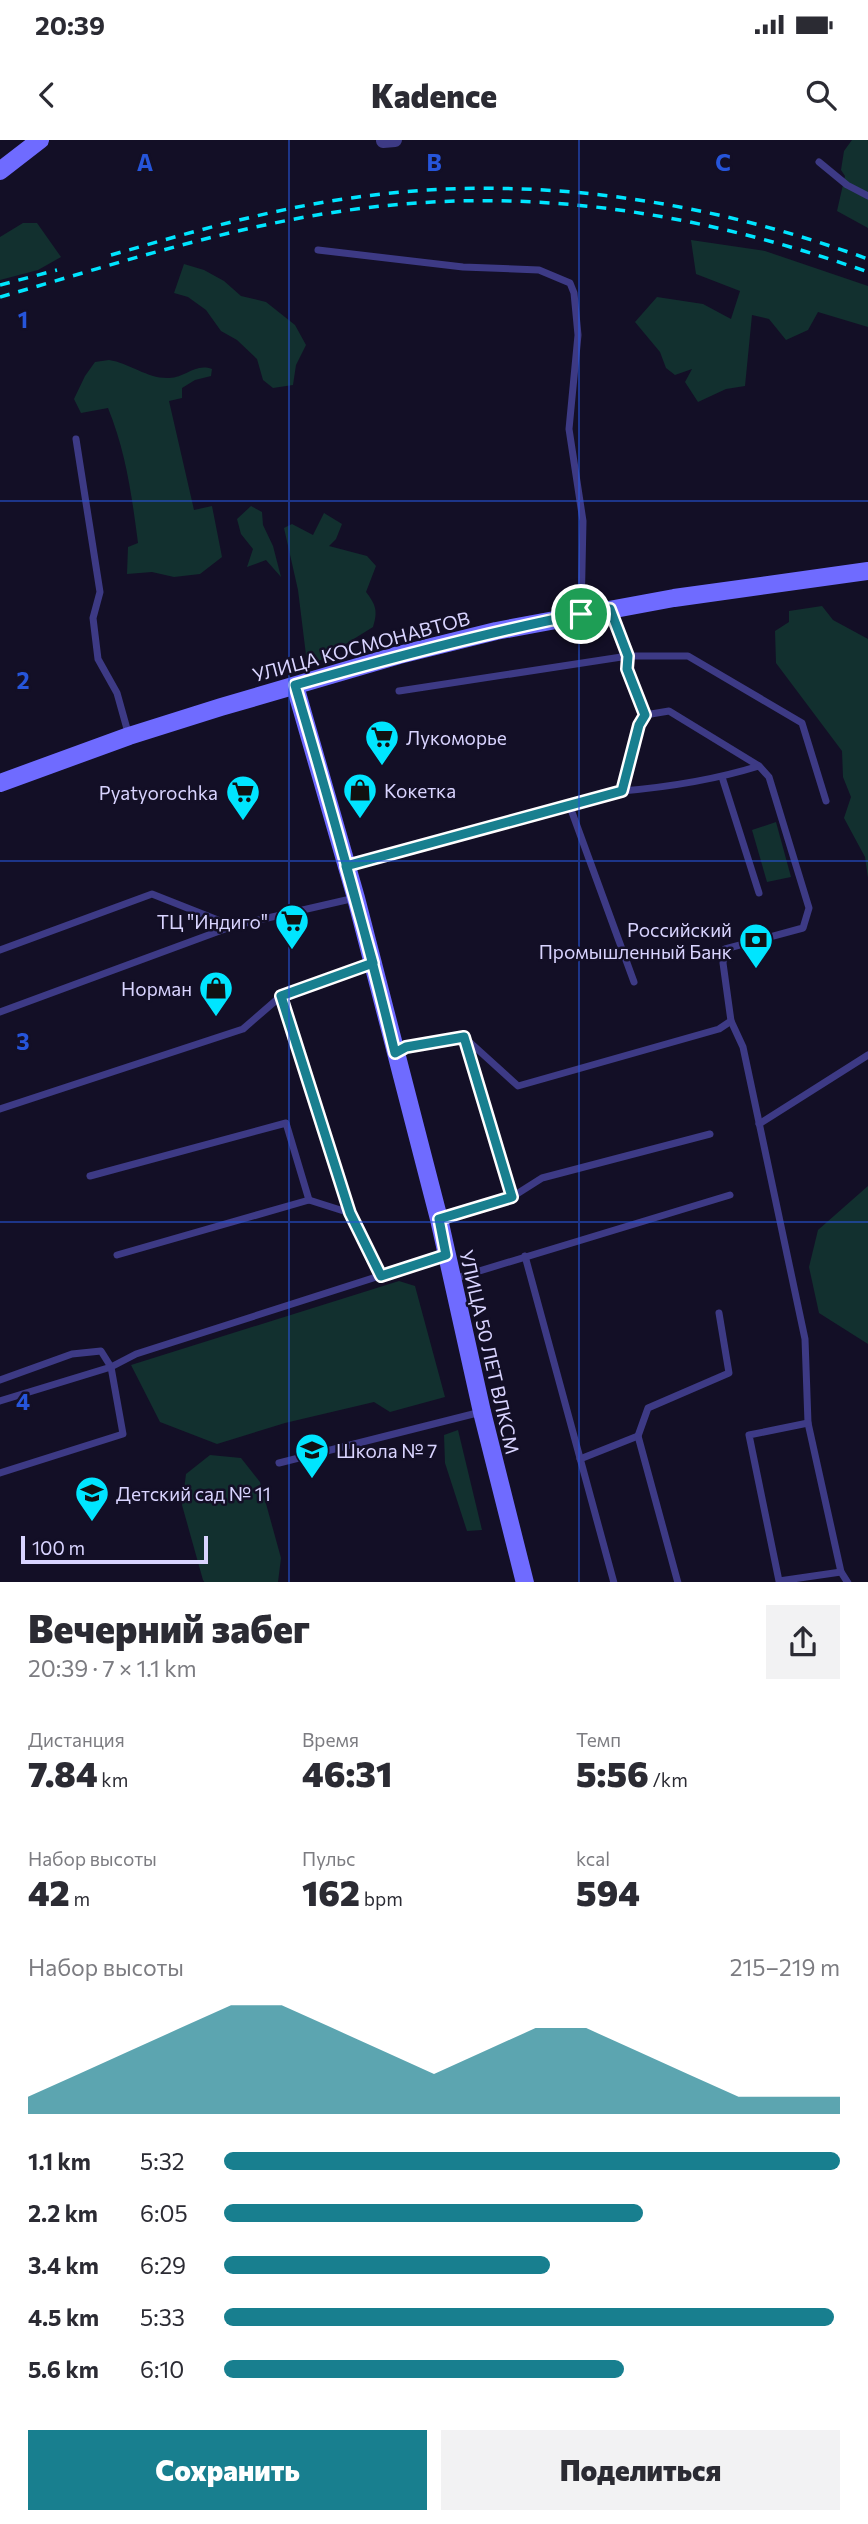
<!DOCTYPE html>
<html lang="ru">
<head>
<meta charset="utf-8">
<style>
  :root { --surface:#fff; --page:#f2f2f3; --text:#2b2b33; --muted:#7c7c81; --accent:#187f8f }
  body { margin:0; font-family:Commissioner,sans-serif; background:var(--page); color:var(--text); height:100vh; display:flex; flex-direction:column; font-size:26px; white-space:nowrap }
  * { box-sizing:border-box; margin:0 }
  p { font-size:23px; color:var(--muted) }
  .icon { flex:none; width:38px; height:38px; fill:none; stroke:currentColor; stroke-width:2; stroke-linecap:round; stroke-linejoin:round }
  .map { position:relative; height:1442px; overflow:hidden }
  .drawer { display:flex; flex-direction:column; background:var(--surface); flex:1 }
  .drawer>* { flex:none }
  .scale { position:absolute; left:21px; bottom:18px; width:187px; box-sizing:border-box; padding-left:7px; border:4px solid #d9d4ff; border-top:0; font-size:19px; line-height:24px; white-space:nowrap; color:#d9d4ff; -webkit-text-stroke:5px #130f26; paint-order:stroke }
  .pin { position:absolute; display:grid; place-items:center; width:60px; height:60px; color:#fff; margin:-30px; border:4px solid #fff; border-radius:50%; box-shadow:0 2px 7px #0007 }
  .round { display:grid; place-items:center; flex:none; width:74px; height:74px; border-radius:0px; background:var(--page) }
  .summary { display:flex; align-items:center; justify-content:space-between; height:119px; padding:0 28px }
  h1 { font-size:38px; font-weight:800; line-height:52px }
  .metrics { display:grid; grid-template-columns:repeat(3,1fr); gap:10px; height:119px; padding:7px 28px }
  .metrics div { display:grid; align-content:center }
  .metrics b { font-size:35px; font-weight:800 }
  .metrics small { font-size:19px; font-weight:400 }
  .metrics p { font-size:19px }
  .chart { height:196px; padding:14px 28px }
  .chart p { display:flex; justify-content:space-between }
  .chart svg { width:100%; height:126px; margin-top:7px; fill:var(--accent); opacity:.7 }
  .primary-button { display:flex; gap:14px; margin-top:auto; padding:14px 28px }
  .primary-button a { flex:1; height:80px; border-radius:0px; background:var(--accent); color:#fff; font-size:28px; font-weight:800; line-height:80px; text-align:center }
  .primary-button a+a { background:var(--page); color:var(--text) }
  ul { padding:0 28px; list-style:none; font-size:23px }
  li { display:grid; grid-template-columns:112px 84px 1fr; align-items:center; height:52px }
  li i { height:18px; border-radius:9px; background:var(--accent) }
  .status { display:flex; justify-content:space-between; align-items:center; height:49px; padding:0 35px; background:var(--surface); direction:ltr }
  .status svg { height:19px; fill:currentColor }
  header { display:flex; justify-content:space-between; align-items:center; height:91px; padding:0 28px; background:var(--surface); font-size:32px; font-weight:800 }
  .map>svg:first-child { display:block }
  .green { fill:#12302f }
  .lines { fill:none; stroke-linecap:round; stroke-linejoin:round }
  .lane { stroke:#3d3a85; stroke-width:7 }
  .street { stroke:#3d3a85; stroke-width:14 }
  .secondary { stroke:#6f6bff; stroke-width:18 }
  .rail { stroke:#00e5ff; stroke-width:3.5; stroke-dasharray:10 9; stroke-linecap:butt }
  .route-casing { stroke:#fff; stroke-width:14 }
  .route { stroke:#187f8f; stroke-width:9 }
  .grid { fill:none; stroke:#2655da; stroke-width:2; stroke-opacity:0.55 }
  .labels { text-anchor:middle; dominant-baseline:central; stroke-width:5; stroke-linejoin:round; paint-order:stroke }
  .street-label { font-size:19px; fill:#d9d4ff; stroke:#130f26 }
  .poi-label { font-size:19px; fill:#d9d4ff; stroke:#130f26; text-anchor:start }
  .grid-label { font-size:23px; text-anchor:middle; font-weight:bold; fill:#2655da; stroke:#130f26; stroke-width:5; stroke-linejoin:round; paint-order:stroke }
</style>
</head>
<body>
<div class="status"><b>20:39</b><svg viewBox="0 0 49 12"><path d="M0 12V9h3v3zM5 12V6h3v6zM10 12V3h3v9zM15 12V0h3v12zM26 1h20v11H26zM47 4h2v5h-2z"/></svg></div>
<header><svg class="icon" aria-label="back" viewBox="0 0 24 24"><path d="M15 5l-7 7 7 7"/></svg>Kadence<svg class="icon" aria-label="search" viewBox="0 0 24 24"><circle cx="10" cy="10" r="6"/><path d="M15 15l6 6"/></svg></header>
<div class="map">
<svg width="868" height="1443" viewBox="0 0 868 1443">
  <rect width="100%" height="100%" fill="#130f26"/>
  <g class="green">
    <polygon points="852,0 868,0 868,88 837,71 845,36 841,30 844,11"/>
    <polygon points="23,83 37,83 61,117 38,130 0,140 0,97"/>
    <polygon points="691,100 765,111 868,146 868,187 818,172 808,190 786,200 769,179 752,175 745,246 726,249 698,262 685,242 692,229 675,235 666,228 660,212 635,182 657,157 703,164 731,179 740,151 696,134"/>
    <polygon points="184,124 204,130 224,141 241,156 266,162 295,185 306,205 296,225 293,245 273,248 263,240 257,219 237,200 221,191 206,170 188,157 174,153"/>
    <path d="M 109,220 C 129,223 148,239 169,238 C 186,238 194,223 212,229 L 211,236 L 195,240 L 182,248 L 182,258 L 169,261 L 194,370 L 212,366 L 222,417 L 200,434 L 174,437 L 152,432 L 127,434 L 128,407 L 138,403 C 132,357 126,312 108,268 L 81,273 L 74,259 L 85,236 L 95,222 Z"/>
    <polygon points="251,366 262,372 263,385 273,406 281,437 266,420 247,427 253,409 241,394 237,379"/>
    <path d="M 324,373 L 342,384 L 336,399 L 329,406 L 367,416 L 376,426 L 366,452 C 376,465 378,471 373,487 L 344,505 L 328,508 L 324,519 L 311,523 L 306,515 L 298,450 L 284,388 L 292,384 L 313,395 Z"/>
    <polygon points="822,466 833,480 868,499 868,738 865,717 844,678 851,657 843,637 842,611 776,523 775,491 789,482 789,471"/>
    <polygon points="776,682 791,737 767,742 752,690"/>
    <polygon points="868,1046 868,1204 819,1173 809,1127 818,1090"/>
    <polygon points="399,1141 415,1146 445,1257 390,1272 374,1262 285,1283 217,1304 160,1282 131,1225"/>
    <polygon points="458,1290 482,1390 467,1391 445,1323 444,1295"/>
    <polygon points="210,1315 241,1318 260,1342 281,1418 278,1442 205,1443 203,1440 182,1365 186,1334"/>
  </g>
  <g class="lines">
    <g class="lane">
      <polyline points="819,22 847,45 868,56"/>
      <polyline points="318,110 463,127 539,130 570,143 574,153 578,195 569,289 583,381 581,474"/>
      <polyline points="76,299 100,452 93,478 98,519 117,553 129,596"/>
      <polyline points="611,470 628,516 627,529 645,575 639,585 622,651"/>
      <polyline points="399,551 628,516 688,516 802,583 826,661"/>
      <polyline points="645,575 669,571 759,626"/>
      <polyline points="722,637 759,753"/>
      <polyline points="569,664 634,842"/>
      <path d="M 347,726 L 622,651 C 669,647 714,640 759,626 L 769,637 L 809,768 L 803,788 L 725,809 L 723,823 L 731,881 L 719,889 L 518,946 L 464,897 L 406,907 L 395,912"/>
      <polyline points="0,810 152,754 233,786"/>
      <polyline points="372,823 281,856 350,1073 381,1136"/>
      <polyline points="0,872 233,786 355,758"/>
      <polyline points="731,881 743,907 805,1199 808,1283 841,1432 848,1443"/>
      <polyline points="464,897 512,1057"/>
      <polyline points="0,969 243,889 281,856"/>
      <polyline points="759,984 868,915"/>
      <polyline points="90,1036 286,983 309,1060"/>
      <polyline points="439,1079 512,1057 542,1038 710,994"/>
      <polyline points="117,1115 309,1060 350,1073"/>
      <polyline points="525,1116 614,1443"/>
      <polyline points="453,1139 730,1055"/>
      <polyline points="0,1240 72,1214 101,1211 111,1227 123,1294 0,1333"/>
      <polyline points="0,1261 111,1227 136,1214 445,1115"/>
      <polyline points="808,1283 749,1295 779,1441 841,1432"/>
      <polyline points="580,1319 638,1296"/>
      <polyline points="279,1323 481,1272"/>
      <polyline points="678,1443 638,1296 648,1268 729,1233 719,1173"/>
    </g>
    <polyline class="street" points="383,1 395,0"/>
    <g class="secondary">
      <polyline points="0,31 40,0"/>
      <polyline points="295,546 356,758 439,1079 482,1272 525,1443"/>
      <polyline points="0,643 129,596 221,567 399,515 496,491 674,458 868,431"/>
    </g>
    <g class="rail">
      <path d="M 111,115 C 192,92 274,68 358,57 C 531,33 705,60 868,119"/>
      <polyline points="0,145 57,130"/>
      <path d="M 0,157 C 105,127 210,93 317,75 C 509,42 686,68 868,132"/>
    </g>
  </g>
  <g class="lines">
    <g class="route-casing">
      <path id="route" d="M 581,474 C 484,493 390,518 295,545 C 331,667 365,789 395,913 L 406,907 L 464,897 L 512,1057 L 439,1079 L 446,1115 L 381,1136 L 350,1073 L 281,856 L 373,823 L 346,726 L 622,651 L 639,585 L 645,575 L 627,529 L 628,516 L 610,469 L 581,474"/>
    </g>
    <use href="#route" class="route"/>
  </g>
  <path class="grid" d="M 289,0 L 289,1443M 579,0 L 579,1443M 0,361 L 868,361M 0,721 L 868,721M 0,1082 L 868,1082"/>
  <defs>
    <g id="supermarket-pin" transform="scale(1.75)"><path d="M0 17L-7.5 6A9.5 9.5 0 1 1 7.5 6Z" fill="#00e5ff" stroke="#130f26"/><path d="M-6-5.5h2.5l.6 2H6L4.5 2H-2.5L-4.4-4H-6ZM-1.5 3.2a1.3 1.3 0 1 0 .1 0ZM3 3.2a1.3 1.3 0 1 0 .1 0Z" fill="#111"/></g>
    <g id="shop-pin" transform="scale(1.75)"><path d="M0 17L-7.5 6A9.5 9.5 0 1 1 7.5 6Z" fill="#00e5ff" stroke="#130f26"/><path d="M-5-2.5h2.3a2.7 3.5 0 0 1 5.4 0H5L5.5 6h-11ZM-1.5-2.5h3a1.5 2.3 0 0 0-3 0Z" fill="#111"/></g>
    <g id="bank-pin" transform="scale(1.75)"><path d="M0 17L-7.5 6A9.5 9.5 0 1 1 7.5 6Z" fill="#00e5ff" stroke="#130f26"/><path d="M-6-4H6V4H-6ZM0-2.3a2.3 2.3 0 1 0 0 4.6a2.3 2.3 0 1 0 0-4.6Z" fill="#111"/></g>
    <g id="school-pin" transform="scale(1.75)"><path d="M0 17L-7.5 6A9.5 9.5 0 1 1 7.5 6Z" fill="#00e5ff" stroke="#130f26"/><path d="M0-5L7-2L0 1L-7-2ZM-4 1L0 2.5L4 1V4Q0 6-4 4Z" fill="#111"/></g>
  </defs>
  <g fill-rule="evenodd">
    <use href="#supermarket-pin" x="382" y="597"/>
    <use href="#shop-pin" x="360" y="650"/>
    <use href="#supermarket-pin" x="243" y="652"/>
    <use href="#supermarket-pin" x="292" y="781"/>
    <use href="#bank-pin" x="756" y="800"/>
    <use href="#shop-pin" x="216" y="848"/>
    <use href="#school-pin" x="312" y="1310"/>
    <use href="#school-pin" x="92" y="1353"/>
  </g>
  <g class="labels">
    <g class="street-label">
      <text transform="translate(361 506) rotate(-15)">УЛИЦА КОСМОНАВТОВ</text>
      <text transform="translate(490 1212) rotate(77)">УЛИЦА 50 ЛЕТ ВЛКСМ</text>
    </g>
    <g class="poi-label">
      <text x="406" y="597">Лукоморье</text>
      <text x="384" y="650">Кокетка</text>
      <text x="218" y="652" text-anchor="end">Pyatyorochka</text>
      <text x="268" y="781" text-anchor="end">ТЦ "Индиго"</text>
      <text x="732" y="789" text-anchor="end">Российский<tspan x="732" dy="22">Промышленный Банк</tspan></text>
      <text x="192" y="848" text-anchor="end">Норман</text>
      <text x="336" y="1310">Школа № 7</text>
      <text x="116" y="1353">Детский сад № 11</text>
    </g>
  </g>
  <g class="grid-label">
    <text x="145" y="31">A</text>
    <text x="434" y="31">B</text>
    <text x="723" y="31">C</text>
    <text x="23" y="188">1</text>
    <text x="23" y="549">2</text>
    <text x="23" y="910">3</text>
    <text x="23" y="1270">4</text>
  </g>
</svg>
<div class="scale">100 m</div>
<div class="pin" style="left:581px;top:474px;background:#1e9e55"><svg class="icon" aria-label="arrive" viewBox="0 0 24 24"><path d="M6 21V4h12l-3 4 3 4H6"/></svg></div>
</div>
<section class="drawer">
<div class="summary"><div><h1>Вечерний забег</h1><p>20:39 · 7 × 1.1 km</p></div><a class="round"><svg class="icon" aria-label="share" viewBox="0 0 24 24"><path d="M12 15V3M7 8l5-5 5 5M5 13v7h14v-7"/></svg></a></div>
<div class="metrics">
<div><p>Дистанция</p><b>7.84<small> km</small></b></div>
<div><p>Время</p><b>46:31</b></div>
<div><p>Темп</p><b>5:56<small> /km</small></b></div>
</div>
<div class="metrics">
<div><p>Набор высоты</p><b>42<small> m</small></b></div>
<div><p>Пульс</p><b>162<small> bpm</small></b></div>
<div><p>kcal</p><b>594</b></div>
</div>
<div class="chart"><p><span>Набор высоты</span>215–219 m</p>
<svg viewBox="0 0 160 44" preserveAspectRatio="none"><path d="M0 44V38L10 30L20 22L30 14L40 6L50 6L60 14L70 22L80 30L90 22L100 14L110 14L120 22L130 30L140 38L150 38L160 38V44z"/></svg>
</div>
<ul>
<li><b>1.1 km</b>5:32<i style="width:100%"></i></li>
<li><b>2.2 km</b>6:05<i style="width:68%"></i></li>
<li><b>3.4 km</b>6:29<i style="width:53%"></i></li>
<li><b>4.5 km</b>5:33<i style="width:99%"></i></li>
<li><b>5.6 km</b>6:10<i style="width:65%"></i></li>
</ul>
<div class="primary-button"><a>Сохранить</a><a>Поделиться</a></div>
</section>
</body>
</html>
